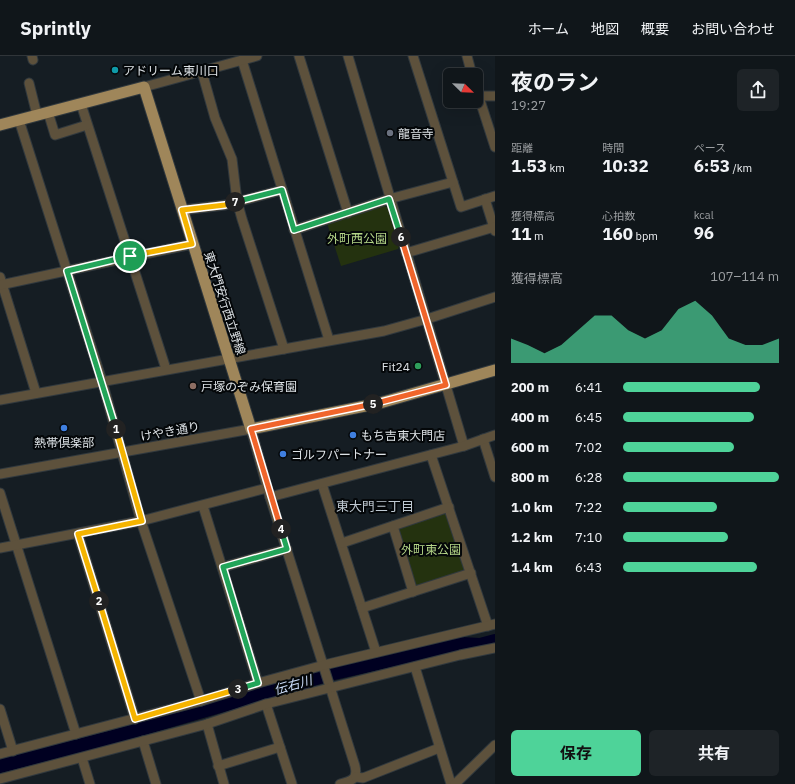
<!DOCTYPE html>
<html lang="ja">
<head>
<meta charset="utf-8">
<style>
  :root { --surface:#10161a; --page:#1e2327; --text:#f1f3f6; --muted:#9c9fa2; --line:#303539; --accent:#4ed399 }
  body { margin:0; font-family:"IBM Plex Sans","Noto Sans JP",sans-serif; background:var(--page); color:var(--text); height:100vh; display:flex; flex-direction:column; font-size:15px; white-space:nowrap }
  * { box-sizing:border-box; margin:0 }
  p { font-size:13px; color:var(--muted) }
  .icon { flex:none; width:22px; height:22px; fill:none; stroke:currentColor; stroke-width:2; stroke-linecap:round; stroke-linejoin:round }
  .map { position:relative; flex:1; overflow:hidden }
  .drawer { display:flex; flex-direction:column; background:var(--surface); width:300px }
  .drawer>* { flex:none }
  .needle { width:26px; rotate:113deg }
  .tools { position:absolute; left:443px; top:12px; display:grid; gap:8px }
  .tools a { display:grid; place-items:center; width:40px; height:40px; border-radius:6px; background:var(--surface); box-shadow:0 4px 16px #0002,0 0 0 1px var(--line); font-size:20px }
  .pin { position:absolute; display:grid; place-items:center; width:34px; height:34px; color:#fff; margin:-17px; border:2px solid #fff; border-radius:50%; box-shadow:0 1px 4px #0007 }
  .km { position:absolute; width:20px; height:20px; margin:-10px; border-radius:50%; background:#222; color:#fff; font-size:11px; line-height:20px; text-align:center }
  .round { display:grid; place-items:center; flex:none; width:42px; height:42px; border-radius:6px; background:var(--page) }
  .headline { display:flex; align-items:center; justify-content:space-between; height:68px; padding:0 16px }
  h1 { font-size:22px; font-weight:700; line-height:30px }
  .metrics { display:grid; grid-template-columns:repeat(3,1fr); gap:6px; height:68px; padding:4px 16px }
  .metrics div { display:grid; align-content:center }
  .metrics b { font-size:17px; font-weight:700 }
  .metrics small { font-size:11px; font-weight:400 }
  .metrics p { font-size:11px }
  .chart { height:112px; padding:8px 16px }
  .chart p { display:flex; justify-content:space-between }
  .chart svg { width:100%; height:72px; margin-top:4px; fill:var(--accent); opacity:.7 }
  .action { display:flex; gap:8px; margin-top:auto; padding:8px 16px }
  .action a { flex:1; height:46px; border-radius:6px; background:var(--accent); color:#111; font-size:16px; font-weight:700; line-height:46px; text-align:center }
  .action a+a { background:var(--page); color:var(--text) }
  ul { padding:0 16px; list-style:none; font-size:13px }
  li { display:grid; grid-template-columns:64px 48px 1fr; align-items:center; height:30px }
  li i { height:10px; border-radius:5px; background:var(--accent) }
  header { display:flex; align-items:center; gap:24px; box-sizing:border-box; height:56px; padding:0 20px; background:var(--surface); border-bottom:1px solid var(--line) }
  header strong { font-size:19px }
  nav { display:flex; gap:22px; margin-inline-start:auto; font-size:14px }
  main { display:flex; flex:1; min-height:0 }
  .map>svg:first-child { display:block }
  .green { fill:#24320f }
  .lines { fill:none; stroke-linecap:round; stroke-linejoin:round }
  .river { stroke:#000021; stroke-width:14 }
  .minor-casing { stroke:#31393e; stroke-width:11 }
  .major-casing { stroke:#31393e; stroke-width:13 }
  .minor { stroke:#5d513c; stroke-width:9 }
  .major { stroke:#9f865a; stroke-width:11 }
  .split-1-casing { stroke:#fff; stroke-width:8 }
  .split-2-casing { stroke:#fff; stroke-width:8 }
  .split-3-casing { stroke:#fff; stroke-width:8 }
  .split-4-casing { stroke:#fff; stroke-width:8 }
  .split-5-casing { stroke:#fff; stroke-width:8 }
  .split-6-casing { stroke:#fff; stroke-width:8 }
  .split-7-casing { stroke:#fff; stroke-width:8 }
  .split-8-casing { stroke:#fff; stroke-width:8 }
  .split-1 { stroke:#22a559; stroke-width:5 }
  .split-2 { stroke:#f5b400; stroke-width:5 }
  .split-3 { stroke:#f5b400; stroke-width:5 }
  .split-4 { stroke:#22a559; stroke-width:5 }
  .split-5 { stroke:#f0652b; stroke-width:5 }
  .split-6 { stroke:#f0652b; stroke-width:5 }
  .split-7 { stroke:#22a559; stroke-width:5 }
  .split-8 { stroke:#f5b400; stroke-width:5 }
  .culture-dot { fill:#0f9aa8; stroke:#040709; stroke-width:1.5 }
  .worship-dot { fill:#6b7280; stroke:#040709; stroke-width:1.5 }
  .leisure-dot { fill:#2e9e5b; stroke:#040709; stroke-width:1.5 }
  .education-dot { fill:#8d6e63; stroke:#040709; stroke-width:1.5 }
  .shop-dot { fill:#3f7fe0; stroke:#040709; stroke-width:1.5 }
  .labels { text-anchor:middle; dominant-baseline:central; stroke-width:4; stroke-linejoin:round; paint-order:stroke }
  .poi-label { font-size:12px; fill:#dde2e6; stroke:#040709; text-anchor:start }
  .park-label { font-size:12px; fill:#b5d688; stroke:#040709 }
  .street-label { font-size:12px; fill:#dde2e6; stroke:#040709 }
  .neighbourhood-label { font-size:13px; fill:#bec8d1; stroke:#040709 }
  .water-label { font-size:13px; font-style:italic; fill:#ccddfa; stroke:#040709 }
</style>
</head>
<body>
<header>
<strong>Sprintly</strong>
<nav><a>ホーム</a><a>地図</a><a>概要</a><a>お問い合わせ</a></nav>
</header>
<main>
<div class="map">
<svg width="495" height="728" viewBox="0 0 495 728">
  <rect width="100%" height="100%" fill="#151d23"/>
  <g class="green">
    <polygon points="384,150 388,151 399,190 398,193 341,210 327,167"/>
    <polygon points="446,455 466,512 465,516 416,531 413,529 397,471"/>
  </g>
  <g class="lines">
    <polyline class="river" points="0,710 113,681 330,618 461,588 480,589 495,585"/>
    <g class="minor-casing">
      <g id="minor">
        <polyline points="32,0 33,4"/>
        <polyline points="299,0 348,157"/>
        <polyline points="348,0 464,390"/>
        <polyline points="413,0 461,151 495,140"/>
        <polyline points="467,0 472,19"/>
        <polyline points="242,4 329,284"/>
        <polyline points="202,16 215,62 232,103 237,145 242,163 284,293"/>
        <polyline points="29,27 37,59"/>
        <polyline points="144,31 257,0"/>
        <polyline points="476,32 495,91"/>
        <polyline points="478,40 495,40"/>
        <polyline points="81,48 166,313"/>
        <polyline points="48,56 55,79 87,69"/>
        <polyline points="19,64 102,325 141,465 201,645"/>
        <polyline points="485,143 495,175"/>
        <polyline points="182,154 225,149 282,134"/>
        <polyline points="294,174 389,143 453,126"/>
        <polyline points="406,197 494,171"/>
        <polyline points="0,221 36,337"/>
        <polyline points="0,229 192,188"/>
        <polyline points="0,344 384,275 427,263 495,241"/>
        <polyline points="483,383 495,421"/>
        <polyline points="431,399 488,570"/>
        <path d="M 0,418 L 251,373 L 270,441 L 355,710 C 358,723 352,725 340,728"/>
        <polyline points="322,428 376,596"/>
        <polyline points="0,437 76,678"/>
        <polyline points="270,441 464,390 495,379"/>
        <polyline points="203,450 258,627"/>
        <polyline points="393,470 413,536"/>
        <polyline points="78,478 135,663"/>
        <polyline points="342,487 449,451"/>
        <polyline points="0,492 141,465 267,432"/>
        <polyline points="223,511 287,493"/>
        <polyline points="362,552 471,517"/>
        <polyline points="415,611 451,728"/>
        <polyline points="266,648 292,728"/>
        <polyline points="0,653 13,695"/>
        <polyline points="207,668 224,728"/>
        <polyline points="143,685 156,728"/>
        <polyline points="0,698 201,645 258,627 324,609 495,568"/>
        <polyline points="82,702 90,728"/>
        <polyline points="218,710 280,691"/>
        <polyline points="356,721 363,722 439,692"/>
        <polyline points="0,723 207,668 266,648 460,599 495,592"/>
        <polyline points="455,728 495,689"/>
      </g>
    </g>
    <g class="major-casing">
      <polyline id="major" points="0,69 144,31 251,373 380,347 495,314"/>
    </g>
    <use href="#minor" class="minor"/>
    <use href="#major" class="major"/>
  </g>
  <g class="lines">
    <g class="split-1-casing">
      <polyline id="split-1" points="116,373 67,215 130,200"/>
    </g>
    <g class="split-2-casing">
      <polyline id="split-2" points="99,545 78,478 142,465 116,373"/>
    </g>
    <g class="split-3-casing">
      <polyline id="split-3" points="99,545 135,663 238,633"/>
    </g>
    <g class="split-4-casing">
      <polyline id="split-4" points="238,633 258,627 223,511 287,493 281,473"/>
    </g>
    <g class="split-5-casing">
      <polyline id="split-5" points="281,473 251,373 373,348"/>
    </g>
    <g class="split-6-casing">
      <polyline id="split-6" points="373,348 446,329 401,181"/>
    </g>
    <g class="split-7-casing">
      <polyline id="split-7" points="235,146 282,134 294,174 389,143 401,181"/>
    </g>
    <g class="split-8-casing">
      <polyline id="split-8" points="130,200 192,188 182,154 225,149 235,146"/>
    </g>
    <use href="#split-1" class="split-1"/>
    <use href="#split-2" class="split-2"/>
    <use href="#split-3" class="split-3"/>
    <use href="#split-4" class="split-4"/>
    <use href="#split-5" class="split-5"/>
    <use href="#split-6" class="split-6"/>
    <use href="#split-7" class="split-7"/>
    <use href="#split-8" class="split-8"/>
  </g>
  <circle class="culture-dot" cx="115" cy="14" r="4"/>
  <circle class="worship-dot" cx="390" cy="77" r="4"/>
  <circle class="leisure-dot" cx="418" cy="310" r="4"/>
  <circle class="education-dot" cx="193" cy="330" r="4"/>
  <g class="shop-dot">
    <circle cx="64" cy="372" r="4"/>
    <circle cx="353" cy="379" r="4"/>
    <circle cx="283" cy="398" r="4"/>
  </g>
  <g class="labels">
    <g class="poi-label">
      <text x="123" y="14">アドリーム東川口</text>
      <text x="398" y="77">龍音寺</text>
      <text x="410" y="310" text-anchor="end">Fit24</text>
      <text x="201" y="330">戸塚のぞみ保育園</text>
      <text x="361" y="379">もち吉東大門店</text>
      <text x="64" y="386" text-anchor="middle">熱帯倶楽部</text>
      <text x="291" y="398">ゴルフパートナー</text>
    </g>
    <g class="park-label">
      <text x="357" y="182">外町西公園</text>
      <text x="431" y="493">外町東公園</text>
    </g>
    <g class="street-label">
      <text transform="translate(225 247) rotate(72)">東大門安行西立野線</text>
      <text transform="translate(170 375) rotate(-10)">けやき通り</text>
    </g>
    <g class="neighbourhood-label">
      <text x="375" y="450">東大門三丁目</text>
    </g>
    <g class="water-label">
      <text transform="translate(293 629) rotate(-16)">伝右川</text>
    </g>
  </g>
</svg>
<div class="tools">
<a><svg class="needle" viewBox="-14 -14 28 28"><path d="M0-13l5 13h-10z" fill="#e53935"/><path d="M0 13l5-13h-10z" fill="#9c9fa2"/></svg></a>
</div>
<div class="pin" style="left:130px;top:200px;background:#1e9e55"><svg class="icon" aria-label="arrive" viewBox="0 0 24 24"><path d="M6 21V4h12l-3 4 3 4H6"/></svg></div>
<b class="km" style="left:116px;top:373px">1</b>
<b class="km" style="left:99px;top:545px">2</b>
<b class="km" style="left:238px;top:633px">3</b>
<b class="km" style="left:281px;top:473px">4</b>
<b class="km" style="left:373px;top:348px">5</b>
<b class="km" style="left:401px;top:181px">6</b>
<b class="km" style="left:235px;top:146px">7</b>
</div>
<section class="drawer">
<div class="headline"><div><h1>夜のラン</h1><p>19:27</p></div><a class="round"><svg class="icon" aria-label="share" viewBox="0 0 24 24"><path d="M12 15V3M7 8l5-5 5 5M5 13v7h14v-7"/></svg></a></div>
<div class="metrics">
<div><p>距離</p><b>1.53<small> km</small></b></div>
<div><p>時間</p><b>10:32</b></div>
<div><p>ペース</p><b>6:53<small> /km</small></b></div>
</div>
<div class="metrics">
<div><p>獲得標高</p><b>11<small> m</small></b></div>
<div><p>心拍数</p><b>160<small> bpm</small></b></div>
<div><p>kcal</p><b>96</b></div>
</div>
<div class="chart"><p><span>獲得標高</span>107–114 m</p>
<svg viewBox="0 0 160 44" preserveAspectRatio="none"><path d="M0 44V29L10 33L20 38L30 33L40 24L50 15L60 15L70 24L80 29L90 24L100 11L110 6L120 15L130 29L140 33L150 33L160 29V44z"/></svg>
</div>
<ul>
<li><b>200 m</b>6:41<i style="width:88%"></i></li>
<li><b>400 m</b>6:45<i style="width:84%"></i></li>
<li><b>600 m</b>7:02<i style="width:71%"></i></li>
<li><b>800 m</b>6:28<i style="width:100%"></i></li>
<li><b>1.0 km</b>7:22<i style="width:60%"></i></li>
<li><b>1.2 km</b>7:10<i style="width:67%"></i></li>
<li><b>1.4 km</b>6:43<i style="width:86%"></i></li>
</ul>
<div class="action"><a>保存</a><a>共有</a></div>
</section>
</main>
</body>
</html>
